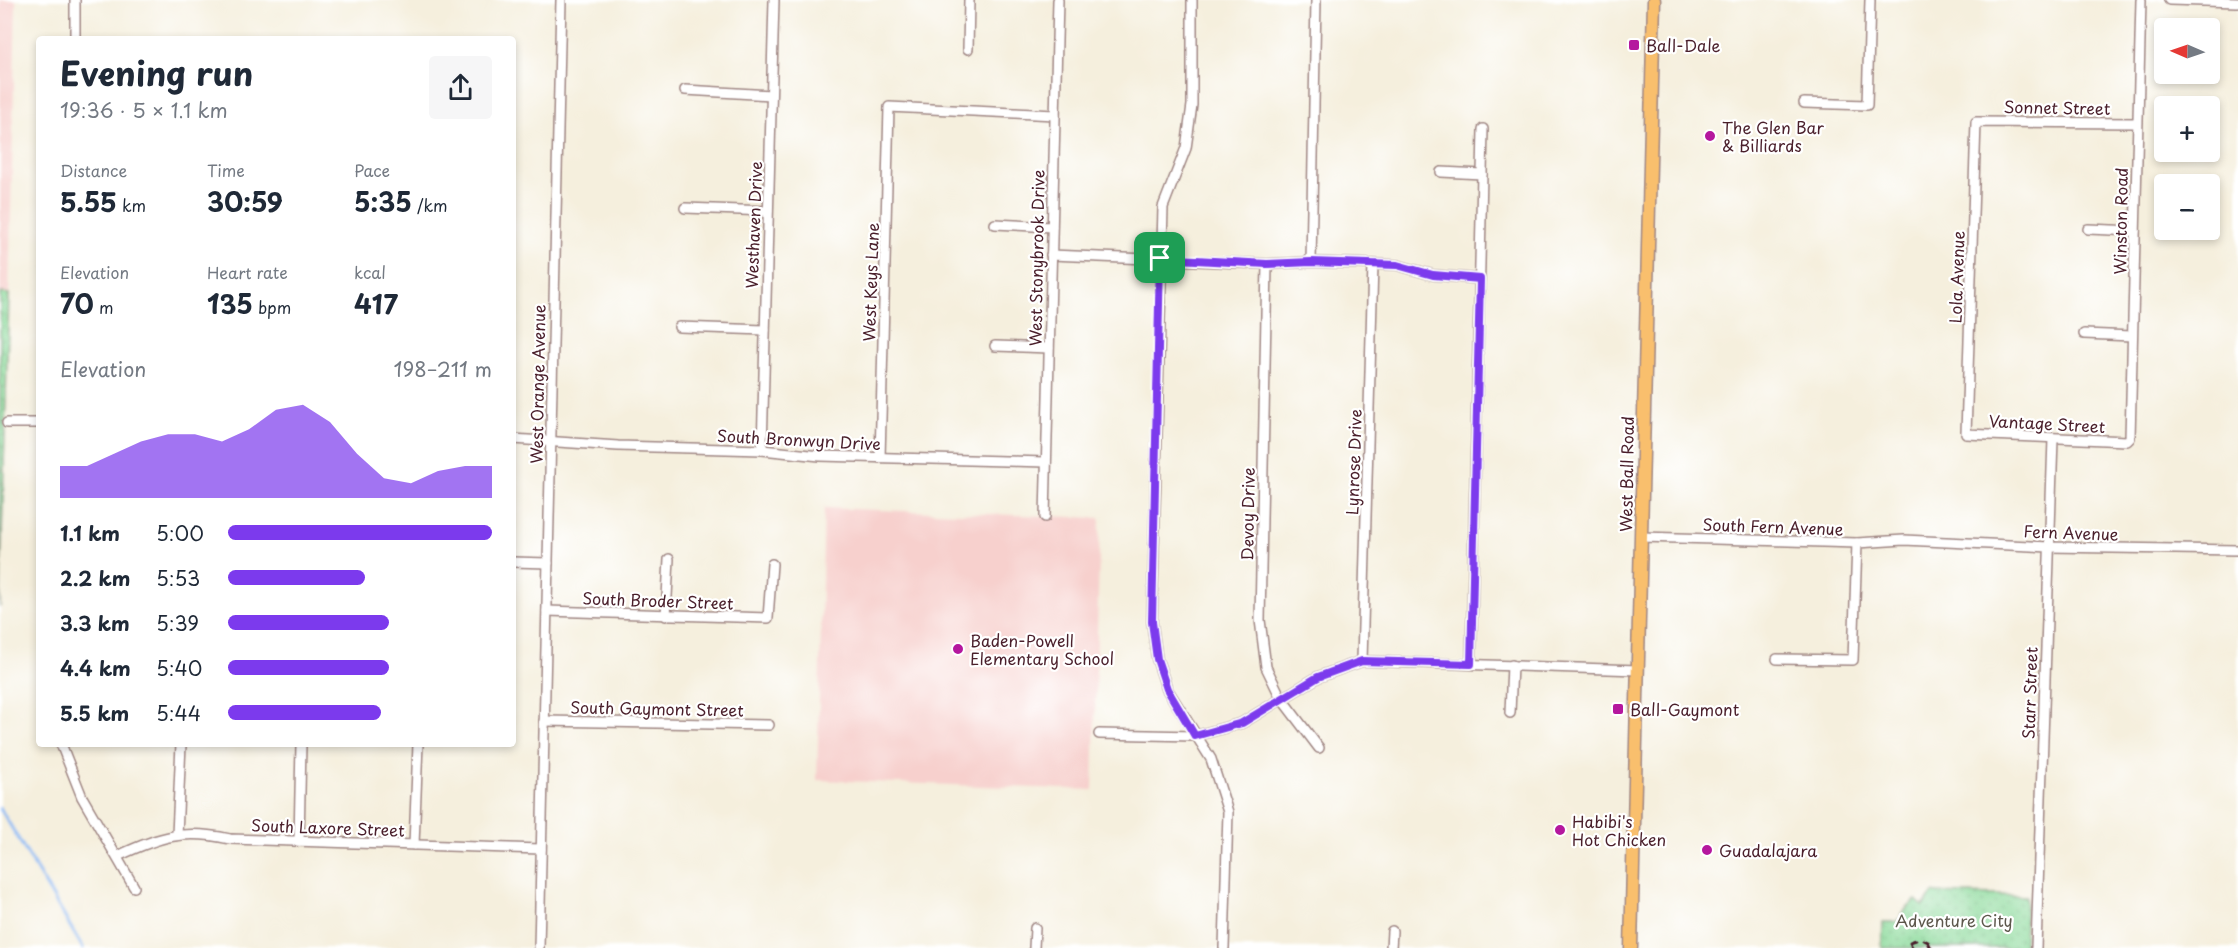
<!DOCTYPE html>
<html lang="en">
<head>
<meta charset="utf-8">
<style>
  :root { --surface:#fff; --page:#f6f6f7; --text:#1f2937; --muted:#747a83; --accent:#7c3aed }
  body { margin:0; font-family:"Playpen Sans",sans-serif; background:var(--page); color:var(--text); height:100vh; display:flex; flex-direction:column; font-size:22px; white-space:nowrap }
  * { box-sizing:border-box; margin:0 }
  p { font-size:20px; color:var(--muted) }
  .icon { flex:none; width:33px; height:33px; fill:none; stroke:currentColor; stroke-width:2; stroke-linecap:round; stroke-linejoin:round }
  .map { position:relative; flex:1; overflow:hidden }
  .panel { position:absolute; left:36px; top:36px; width:480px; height:711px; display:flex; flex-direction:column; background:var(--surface); border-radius:6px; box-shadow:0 3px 9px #0003 }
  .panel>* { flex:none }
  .needle { width:39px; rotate:272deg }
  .controls { position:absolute; left:2154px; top:18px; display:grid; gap:12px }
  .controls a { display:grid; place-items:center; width:66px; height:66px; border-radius:6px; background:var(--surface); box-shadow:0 3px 9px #0003; font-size:30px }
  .pin { position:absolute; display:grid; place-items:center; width:51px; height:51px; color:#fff; margin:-26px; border-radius:12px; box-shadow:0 3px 9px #0006 }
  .round { display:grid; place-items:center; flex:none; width:63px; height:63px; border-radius:6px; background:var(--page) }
  .headline { display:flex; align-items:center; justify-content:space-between; height:102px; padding:0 24px }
  h1 { font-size:33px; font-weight:700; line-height:45px }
  .metrics { display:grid; grid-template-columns:repeat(3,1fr); gap:9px; height:102px; padding:6px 24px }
  .metrics div { display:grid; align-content:center }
  .metrics b { font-size:26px; font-weight:700 }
  .metrics small { font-size:16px; font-weight:400 }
  .metrics p { font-size:16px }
  .chart { height:168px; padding:12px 24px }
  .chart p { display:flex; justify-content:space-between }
  .chart svg { width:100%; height:108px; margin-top:6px; fill:var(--accent); opacity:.7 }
  ul { padding:0 24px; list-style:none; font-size:20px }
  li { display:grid; grid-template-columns:96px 72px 1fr; align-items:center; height:45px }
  li i { height:15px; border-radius:8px; background:var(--accent) }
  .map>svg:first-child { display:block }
  .built { fill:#f7d0cd }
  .park { fill:url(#park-dots); stroke:#6a7c62; stroke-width:1.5 }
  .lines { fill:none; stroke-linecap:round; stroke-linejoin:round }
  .stream { stroke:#89b8f4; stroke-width:3 }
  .minor-casing { stroke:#a08784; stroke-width:12 }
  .major-casing { stroke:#a08784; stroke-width:15 }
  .minor { stroke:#fff; stroke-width:9 }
  .major { stroke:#f9bf6d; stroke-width:12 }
  .rail { stroke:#4a1f2b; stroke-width:3 }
  .route-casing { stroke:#fff; stroke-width:12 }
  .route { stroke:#7c3aed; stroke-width:8 }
  .poi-dot { fill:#b5179e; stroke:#fff; stroke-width:2 }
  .labels { text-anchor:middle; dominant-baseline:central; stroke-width:4.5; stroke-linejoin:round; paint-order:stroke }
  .poi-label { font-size:16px; fill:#4a1f2b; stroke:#fff; text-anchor:start }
  .street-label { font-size:16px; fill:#4a1f2b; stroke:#fff }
  .park-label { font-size:16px; fill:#5d574c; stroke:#fff }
</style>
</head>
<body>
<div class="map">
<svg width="2238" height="948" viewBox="0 0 2238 948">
  <defs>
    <pattern id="park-dots" width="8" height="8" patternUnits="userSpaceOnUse" patternTransform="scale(1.5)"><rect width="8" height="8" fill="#89d999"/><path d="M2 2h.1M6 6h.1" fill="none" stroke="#78ba84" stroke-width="1.8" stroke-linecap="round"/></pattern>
  </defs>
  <rect width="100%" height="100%" fill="#fff"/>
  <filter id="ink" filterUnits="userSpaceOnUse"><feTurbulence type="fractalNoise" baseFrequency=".0167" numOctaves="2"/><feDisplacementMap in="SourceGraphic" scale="12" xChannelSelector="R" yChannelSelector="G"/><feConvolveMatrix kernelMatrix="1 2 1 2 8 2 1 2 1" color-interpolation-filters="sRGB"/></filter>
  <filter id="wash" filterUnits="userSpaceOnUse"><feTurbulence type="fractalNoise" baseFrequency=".008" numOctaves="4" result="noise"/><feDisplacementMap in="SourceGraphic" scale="24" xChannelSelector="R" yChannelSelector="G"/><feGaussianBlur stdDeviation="1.35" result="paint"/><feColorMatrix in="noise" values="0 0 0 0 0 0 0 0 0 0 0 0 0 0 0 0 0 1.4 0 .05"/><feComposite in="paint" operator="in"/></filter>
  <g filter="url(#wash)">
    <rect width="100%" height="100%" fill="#f5efdd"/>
    <g class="built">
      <polygon points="0,0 16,0 9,294 0,293"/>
      <polygon points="824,508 1100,518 1093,790 817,780"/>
    </g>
    <g class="park">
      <polygon points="0,293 9,294 0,607"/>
      <polygon points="1933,893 2026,896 2024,948 1882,948 1883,922 1896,922 1902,916 1901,914 1916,900 1923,906"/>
    </g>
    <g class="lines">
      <polyline class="stream" points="0,808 83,948"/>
    </g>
  </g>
  <g filter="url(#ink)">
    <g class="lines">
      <g class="minor-casing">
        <g id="minor">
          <polyline points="75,0 75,39"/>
          <polyline points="1192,0 1192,105 1186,148 1163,207 1152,622 1157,659 1167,689 1211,759 1228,812 1224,948"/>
          <polyline points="2169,0 2238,2"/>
          <polyline points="968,49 969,0"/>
          <polyline points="685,90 771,95"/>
          <polyline points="1804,103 1867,105 1870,0"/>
          <polyline points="2138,123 1976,122 1966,434 2127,441 2130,438 2141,0"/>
          <polyline points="1441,172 1482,174"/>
          <polyline points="685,208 768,211"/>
          <polyline points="995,224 1052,227"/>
          <polyline points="2088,229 2135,231"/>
          <polyline points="1051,255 1267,264 1311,262 1397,265 1433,275 1480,279"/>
          <polyline points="1311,262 1316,0"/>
          <polyline points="1267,264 1260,620 1266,667 1281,698 1319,748"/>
          <polyline points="679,327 765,330"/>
          <polyline points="2084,334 2132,336"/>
          <polyline points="995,346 1049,348"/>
          <polyline points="7,423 39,423"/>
          <polyline points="513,439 618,446 762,450 820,456 1046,462"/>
          <polyline points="762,450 774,0"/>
          <polyline points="880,458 889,107 1055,115"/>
          <polyline points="1045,517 1058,0"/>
          <polyline points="1641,537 1857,543 1904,540 2049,547 2238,550"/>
          <polyline points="513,562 548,563"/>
          <polyline points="547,611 768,618 772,564"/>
          <polyline points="666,616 669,559"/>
          <polyline points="1777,659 1853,660 1857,543"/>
          <polyline points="1362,661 1373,264"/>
          <polyline points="1471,664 1483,129"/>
          <polyline points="1510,713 1512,665"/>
          <polyline points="544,721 769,725"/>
          <polyline points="1099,734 1195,736 1242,723 1318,677 1362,661 1638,670"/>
          <polyline points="61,744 82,797 134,887"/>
          <polyline points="177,835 181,744"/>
          <polyline points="299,841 301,744"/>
          <polyline points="414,845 418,744"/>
          <path d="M 118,856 C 160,836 184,829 230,839 L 541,849"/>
          <polyline points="539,948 561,0"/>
          <polyline points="1034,948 1035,928"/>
          <polyline points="1391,948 1392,931"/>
          <polyline points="2036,948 2053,439"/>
        </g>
      </g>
      <g class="major-casing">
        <polyline id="major" points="1631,948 1654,0"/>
      </g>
      <use href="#minor" class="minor"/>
      <use href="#major" class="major"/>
      <g class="rail">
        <polyline points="1924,940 1928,942 1931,948"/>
        <polyline points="1912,948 1910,942 1916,940"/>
      </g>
    </g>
  </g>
  <g class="lines" filter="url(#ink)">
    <g class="route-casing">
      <polygon id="route" points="1160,258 1267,264 1311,262 1397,265 1433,275 1480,279 1471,664 1362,661 1318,677 1242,723 1195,736 1167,689 1157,659 1152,622"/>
    </g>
    <use href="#route" class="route"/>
  </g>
  <g class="poi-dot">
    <rect x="1628" y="39" width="12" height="12" rx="3"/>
    <circle cx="1710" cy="136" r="6"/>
    <circle cx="958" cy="649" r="6"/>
    <rect x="1612" y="703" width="12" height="12" rx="3"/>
    <circle cx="1560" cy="830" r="6"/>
    <circle cx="1707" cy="850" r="6"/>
  </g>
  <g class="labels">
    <g class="poi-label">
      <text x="1646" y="45">Ball-Dale</text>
      <text x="1722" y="127">The Glen Bar<tspan x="1722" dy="18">&amp; Billiards</tspan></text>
      <text x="970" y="640">Baden-Powell<tspan x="970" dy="18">Elementary School</tspan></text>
      <text x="1630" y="709">Ball-Gaymont</text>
      <text x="1572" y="821">Habibi's<tspan x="1572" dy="18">Hot Chicken</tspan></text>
      <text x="1719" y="850">Guadalajara</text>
    </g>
    <g class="street-label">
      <text transform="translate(2057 107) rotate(1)">Sonnet Street</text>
      <text transform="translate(2120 221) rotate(-89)">Winston Road</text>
      <text transform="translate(753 225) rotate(-88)">Westhaven Drive</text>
      <text transform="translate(1036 258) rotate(-89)">West Stonybrook Drive</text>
      <text transform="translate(1956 277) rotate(-88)">Lola Avenue</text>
      <text transform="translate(870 282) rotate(-88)">West Keys Lane</text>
      <text transform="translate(537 384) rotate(-89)">West Orange Avenue</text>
      <text transform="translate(2047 423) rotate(3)">Vantage Street</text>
      <text transform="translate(799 439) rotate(3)">South Bronwyn Drive</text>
      <text transform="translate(1353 462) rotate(-88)">Lynrose Drive</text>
      <text transform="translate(1626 474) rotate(-89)">West Ball Road</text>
      <text transform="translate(1247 514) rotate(-89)">Devoy Drive</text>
      <text transform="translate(1773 526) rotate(2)">South Fern Avenue</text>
      <text transform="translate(2071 532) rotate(2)">Fern Avenue</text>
      <text transform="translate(658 600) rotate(2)">South Broder Street</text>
      <text transform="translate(2029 693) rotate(-88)">Starr Street</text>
      <text transform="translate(657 708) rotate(1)">South Gaymont Street</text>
      <text transform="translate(328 827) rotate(2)">South Laxore Street</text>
    </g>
    <g class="park-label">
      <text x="1954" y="920">Adventure City</text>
    </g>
  </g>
</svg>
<div class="controls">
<a><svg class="needle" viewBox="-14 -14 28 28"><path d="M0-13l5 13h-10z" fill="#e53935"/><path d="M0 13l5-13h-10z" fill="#747a83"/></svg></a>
<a>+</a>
<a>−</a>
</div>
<div class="pin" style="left:1160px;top:258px;background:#1e9e55"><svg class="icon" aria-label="arrive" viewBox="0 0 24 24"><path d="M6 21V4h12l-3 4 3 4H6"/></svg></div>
<section class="panel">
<div class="headline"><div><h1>Evening run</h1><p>19:36 · 5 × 1.1 km</p></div><a class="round"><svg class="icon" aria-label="share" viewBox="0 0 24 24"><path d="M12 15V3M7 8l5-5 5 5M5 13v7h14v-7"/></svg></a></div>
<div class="metrics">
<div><p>Distance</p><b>5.55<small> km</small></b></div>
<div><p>Time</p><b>30:59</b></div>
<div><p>Pace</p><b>5:35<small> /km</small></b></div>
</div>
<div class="metrics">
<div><p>Elevation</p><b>70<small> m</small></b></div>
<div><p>Heart rate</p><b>135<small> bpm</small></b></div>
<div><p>kcal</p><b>417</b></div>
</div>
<div class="chart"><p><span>Elevation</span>198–211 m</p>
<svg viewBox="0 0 160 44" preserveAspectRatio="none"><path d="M0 44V31L10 31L20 26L30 21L40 18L50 18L60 21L70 16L80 8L90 6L100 13L110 26L120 36L130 38L140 33L150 31L160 31V44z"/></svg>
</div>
<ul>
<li><b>1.1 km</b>5:00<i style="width:100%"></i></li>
<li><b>2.2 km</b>5:53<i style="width:52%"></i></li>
<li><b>3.3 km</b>5:39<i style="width:61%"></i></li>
<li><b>4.4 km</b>5:40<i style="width:61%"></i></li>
<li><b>5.5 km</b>5:44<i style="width:58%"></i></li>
</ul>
</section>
</div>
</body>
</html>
